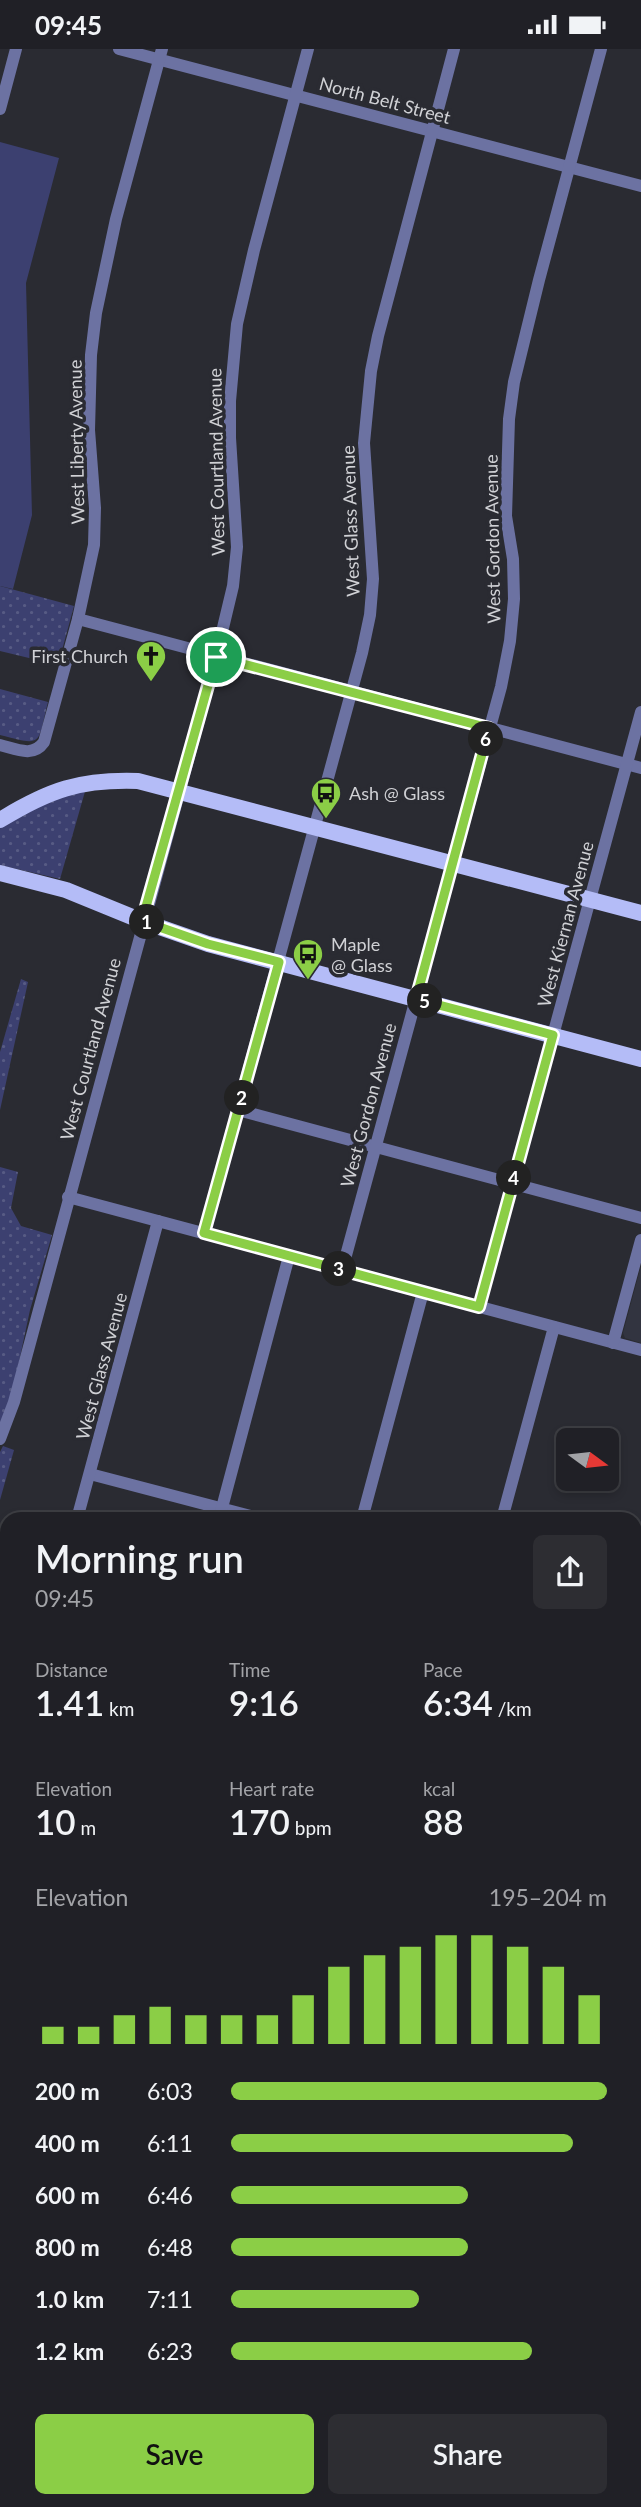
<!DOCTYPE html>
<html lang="en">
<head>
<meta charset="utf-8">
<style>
  :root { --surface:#202026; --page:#2d2d32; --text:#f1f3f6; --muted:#a2a3a7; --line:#3d3e43; --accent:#8bce46 }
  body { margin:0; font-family:Lato,sans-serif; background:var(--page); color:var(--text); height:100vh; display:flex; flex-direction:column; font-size:26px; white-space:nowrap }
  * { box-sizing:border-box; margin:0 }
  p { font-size:23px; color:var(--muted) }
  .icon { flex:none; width:38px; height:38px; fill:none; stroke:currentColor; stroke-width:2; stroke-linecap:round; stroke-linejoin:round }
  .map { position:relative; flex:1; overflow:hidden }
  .panel { position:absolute; left:0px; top:1463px; width:642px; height:996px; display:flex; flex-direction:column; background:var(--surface); border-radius:21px 21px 0 0; box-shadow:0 4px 10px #0003,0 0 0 2px var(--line) }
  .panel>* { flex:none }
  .needle { width:46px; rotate:105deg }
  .buttons { position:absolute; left:556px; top:1379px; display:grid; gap:14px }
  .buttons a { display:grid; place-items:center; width:63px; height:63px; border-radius:10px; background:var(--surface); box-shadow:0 4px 10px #0003,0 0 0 2px var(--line); font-size:35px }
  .pin { position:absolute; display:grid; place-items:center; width:60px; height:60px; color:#fff; margin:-30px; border:4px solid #fff; border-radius:50%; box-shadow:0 2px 7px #0007 }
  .km { position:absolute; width:35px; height:35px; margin:-18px; border-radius:50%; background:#222; color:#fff; font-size:19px; line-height:35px; text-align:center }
  .round { display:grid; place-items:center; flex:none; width:74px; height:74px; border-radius:10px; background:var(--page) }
  .head { display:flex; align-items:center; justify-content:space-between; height:119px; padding:0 35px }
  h1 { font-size:38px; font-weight:600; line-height:52px }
  .stats { display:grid; grid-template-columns:repeat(3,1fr); gap:10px; height:119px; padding:7px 35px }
  .stats div { display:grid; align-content:center }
  .stats b { font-size:35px; font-weight:600 }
  .stats small { font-size:19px; font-weight:400 }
  .stats p { font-size:19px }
  .chart { height:196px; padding:14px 35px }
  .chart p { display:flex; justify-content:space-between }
  .chart svg { width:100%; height:126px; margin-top:7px; stroke:var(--accent); stroke-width:6 }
  .action { display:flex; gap:14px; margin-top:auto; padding:14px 35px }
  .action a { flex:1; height:80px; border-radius:10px; background:var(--accent); color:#111; font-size:28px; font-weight:600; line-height:80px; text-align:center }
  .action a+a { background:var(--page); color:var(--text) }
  ul { padding:0 35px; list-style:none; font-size:23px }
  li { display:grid; grid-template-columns:112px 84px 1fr; align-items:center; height:52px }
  li i { height:18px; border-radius:9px; background:var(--accent) }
  .status { display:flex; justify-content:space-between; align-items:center; height:49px; padding:0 35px; background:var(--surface); direction:ltr }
  .status svg { height:19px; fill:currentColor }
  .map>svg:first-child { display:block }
  .built { fill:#323440 }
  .grass { fill:url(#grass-dots) }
  .park { fill:#3c4070 }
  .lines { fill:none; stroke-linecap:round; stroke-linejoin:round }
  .minor { stroke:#6c72a2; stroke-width:12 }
  .major { stroke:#b4bcf7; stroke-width:16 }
  .route-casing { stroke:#fff; stroke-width:14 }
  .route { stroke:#8bce46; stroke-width:9 }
  .labels { text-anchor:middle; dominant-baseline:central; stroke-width:7; stroke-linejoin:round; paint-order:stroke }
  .street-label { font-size:18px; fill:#d0d1d5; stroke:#2a2b32 }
  .poi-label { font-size:18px; fill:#d0d1d5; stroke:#2a2b32; text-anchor:start }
</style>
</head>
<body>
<div class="status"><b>09:45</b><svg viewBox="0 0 49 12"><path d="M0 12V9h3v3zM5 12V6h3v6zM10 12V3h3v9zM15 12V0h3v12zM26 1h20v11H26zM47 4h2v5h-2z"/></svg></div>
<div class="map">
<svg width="641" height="2458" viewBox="0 0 641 2458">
  <defs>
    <pattern id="grass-dots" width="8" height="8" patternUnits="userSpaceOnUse" patternTransform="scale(1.75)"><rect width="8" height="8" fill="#3c4070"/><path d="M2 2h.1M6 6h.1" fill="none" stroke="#575b84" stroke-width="1.8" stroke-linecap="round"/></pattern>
  </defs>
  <rect width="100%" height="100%" fill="#2a2b32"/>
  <g class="built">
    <polygon points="641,1217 641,1294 625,1289 623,1284"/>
    <polygon points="635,1935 641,1936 641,2001 635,1999"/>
    <polygon points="635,2018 641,2020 641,2045 635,2067"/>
  </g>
  <g class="grass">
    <polygon points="0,537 74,557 58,616 0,602"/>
    <path d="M 0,640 L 48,653 C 37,695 45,698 0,686 Z"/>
    <polygon points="86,739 60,830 0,816 0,777 33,757"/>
    <polygon points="21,930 28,933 0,1061 0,1003"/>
    <polygon points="0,1118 18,1123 11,1159 21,1177 52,1186 30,1261 10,1355 0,1379"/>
    <polygon points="3,1397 14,1401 0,1451 0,1403"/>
    <polygon points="0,1620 7,1622 7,1741 0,1737"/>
    <polygon points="0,1763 7,1770 7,1818 0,1817"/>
    <polygon points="0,2063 7,2065 7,2108 0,2105"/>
    <polygon points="0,2158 7,2253 7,2259 0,2259"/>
  </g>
  <polygon class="park" points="0,93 59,109 26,234 32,466 13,540 0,537"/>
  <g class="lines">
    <g class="minor">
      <polyline points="119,0 641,137"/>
      <polyline points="0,60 16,0"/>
      <polyline points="78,570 641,719"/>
      <path d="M 0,696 C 16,700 33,709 44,693 L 78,570 L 94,496 L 95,459 L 89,381 L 91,306 L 96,264 L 116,170 L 162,0"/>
      <polyline points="238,1061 641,1169"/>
      <polyline points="68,1148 641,1301"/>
      <polyline points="204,1184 362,604 370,566 373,530 364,394 371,322 378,287 454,0"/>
      <polyline points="342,1221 501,638 510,592 514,550 513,510 506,467 509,370 514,333 539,231 601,0"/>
      <polyline points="479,1258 641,663"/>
      <polyline points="613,1294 641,1191"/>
      <polyline points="0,1390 14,1353 216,608 233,537 237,498 230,389 230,352 237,275 254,201 308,0"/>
      <polyline points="90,1425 262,1470"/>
      <polyline points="77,1470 158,1172"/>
      <polyline points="219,1470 289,1207"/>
      <polyline points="362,1470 423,1243"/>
      <polyline points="502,1470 554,1278"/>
      <polyline points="635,1503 641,1482"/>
      <polyline points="635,1585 641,1587"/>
      <polyline points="635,1726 641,1727"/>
      <polyline points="0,1822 7,1823"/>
      <polyline points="635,1869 641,1870"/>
      <polyline points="0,2060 7,2062"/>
      <polyline points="635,2089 641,2068"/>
      <polyline points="0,2115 7,2118"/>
      <polyline points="7,2143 3,2154 7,2197"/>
      <polyline points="635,2152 641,2154"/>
      <polyline points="635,2296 641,2297"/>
      <polyline points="0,2304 7,2278"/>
      <polyline points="635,2436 641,2437"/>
      <polyline points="95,2458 96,2452"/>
      <polyline points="237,2458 239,2452"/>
      <polyline points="377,2458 378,2452"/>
      <polyline points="536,2458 538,2452"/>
    </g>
    <g class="major">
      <path d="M 0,771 C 49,741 80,730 138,732 L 641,864"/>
      <polyline points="0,824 66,841 142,872 208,895 641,1010"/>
      <polyline points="0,1751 7,1757"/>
      <polyline points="635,2008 641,2010"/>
    </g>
  </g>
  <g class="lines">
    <g class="route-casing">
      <polygon id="route" points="216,608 489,679 416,950 553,986 479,1258 204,1184 279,913 208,895 142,872"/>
    </g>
    <use href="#route" class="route"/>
  </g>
  <defs>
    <g id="church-pin" transform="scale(1.575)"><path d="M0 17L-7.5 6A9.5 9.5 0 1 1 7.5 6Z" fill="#8bce46" stroke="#2a2b32"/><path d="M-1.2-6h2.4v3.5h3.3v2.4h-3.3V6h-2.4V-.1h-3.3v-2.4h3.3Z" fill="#111"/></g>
    <g id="bus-pin" transform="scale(1.575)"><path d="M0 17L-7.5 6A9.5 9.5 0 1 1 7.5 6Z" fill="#8bce46" stroke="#2a2b32"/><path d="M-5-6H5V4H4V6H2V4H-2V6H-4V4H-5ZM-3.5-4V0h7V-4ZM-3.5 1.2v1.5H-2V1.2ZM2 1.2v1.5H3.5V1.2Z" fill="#111"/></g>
  </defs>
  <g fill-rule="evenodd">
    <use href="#church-pin" x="151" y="607"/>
    <use href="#bus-pin" x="326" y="744"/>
    <use href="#bus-pin" x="308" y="905"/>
  </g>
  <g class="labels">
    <g class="street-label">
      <text transform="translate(385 51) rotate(15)">North Belt Street</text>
      <text transform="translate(76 393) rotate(-91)">West Liberty Avenue</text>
      <text transform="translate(216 413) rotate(-91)">West Courtland Avenue</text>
      <text transform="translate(350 472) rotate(-92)">West Glass Avenue</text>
      <text transform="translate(492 490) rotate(-91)">West Gordon Avenue</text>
      <text transform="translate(565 875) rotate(-75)">West Kiernan Avenue</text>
      <text transform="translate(90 1000) rotate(-75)">West Courtland Avenue</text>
      <text transform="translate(368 1056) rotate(-75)">West Gordon Avenue</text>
      <text transform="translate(101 1317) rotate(-75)">West Glass Avenue</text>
    </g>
    <g class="poi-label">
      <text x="128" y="607" text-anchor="end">First Church</text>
      <text x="349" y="744">Ash @ Glass</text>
      <text x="331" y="895">Maple<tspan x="331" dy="21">@ Glass</tspan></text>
    </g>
  </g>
</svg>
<div class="buttons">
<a><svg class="needle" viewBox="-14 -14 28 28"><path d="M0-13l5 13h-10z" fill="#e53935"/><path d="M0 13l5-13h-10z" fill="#a2a3a7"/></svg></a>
</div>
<div class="pin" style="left:216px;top:608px;background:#1e9e55"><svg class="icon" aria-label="arrive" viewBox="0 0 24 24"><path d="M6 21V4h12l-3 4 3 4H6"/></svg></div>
<b class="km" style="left:147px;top:873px">1</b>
<b class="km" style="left:242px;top:1049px">2</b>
<b class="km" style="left:339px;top:1220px">3</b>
<b class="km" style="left:514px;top:1129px">4</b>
<b class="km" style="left:425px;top:952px">5</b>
<b class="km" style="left:486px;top:690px">6</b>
<section class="panel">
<div class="head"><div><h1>Morning run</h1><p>09:45</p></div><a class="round"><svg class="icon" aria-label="share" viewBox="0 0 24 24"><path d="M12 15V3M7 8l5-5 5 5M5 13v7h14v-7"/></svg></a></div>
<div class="stats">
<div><p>Distance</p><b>1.41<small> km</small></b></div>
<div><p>Time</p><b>9:16</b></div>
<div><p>Pace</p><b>6:34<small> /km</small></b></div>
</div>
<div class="stats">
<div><p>Elevation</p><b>10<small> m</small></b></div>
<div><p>Heart rate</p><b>170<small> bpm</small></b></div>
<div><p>kcal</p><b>88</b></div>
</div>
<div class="chart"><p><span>Elevation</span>195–204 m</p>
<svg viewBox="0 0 160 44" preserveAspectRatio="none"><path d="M5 44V38M15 44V38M25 44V34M35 44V31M45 44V34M55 44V34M65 44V34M75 44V27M85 44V17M95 44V13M105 44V10M115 44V6M125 44V6M135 44V10M145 44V17M155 44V27"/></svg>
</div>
<ul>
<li><b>200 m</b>6:03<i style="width:100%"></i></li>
<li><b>400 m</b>6:11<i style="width:91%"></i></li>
<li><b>600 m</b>6:46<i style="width:63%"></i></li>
<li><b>800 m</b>6:48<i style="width:63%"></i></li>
<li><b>1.0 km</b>7:11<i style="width:50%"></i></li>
<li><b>1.2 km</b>6:23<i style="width:80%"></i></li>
</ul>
<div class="action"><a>Save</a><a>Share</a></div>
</section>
</div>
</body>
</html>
